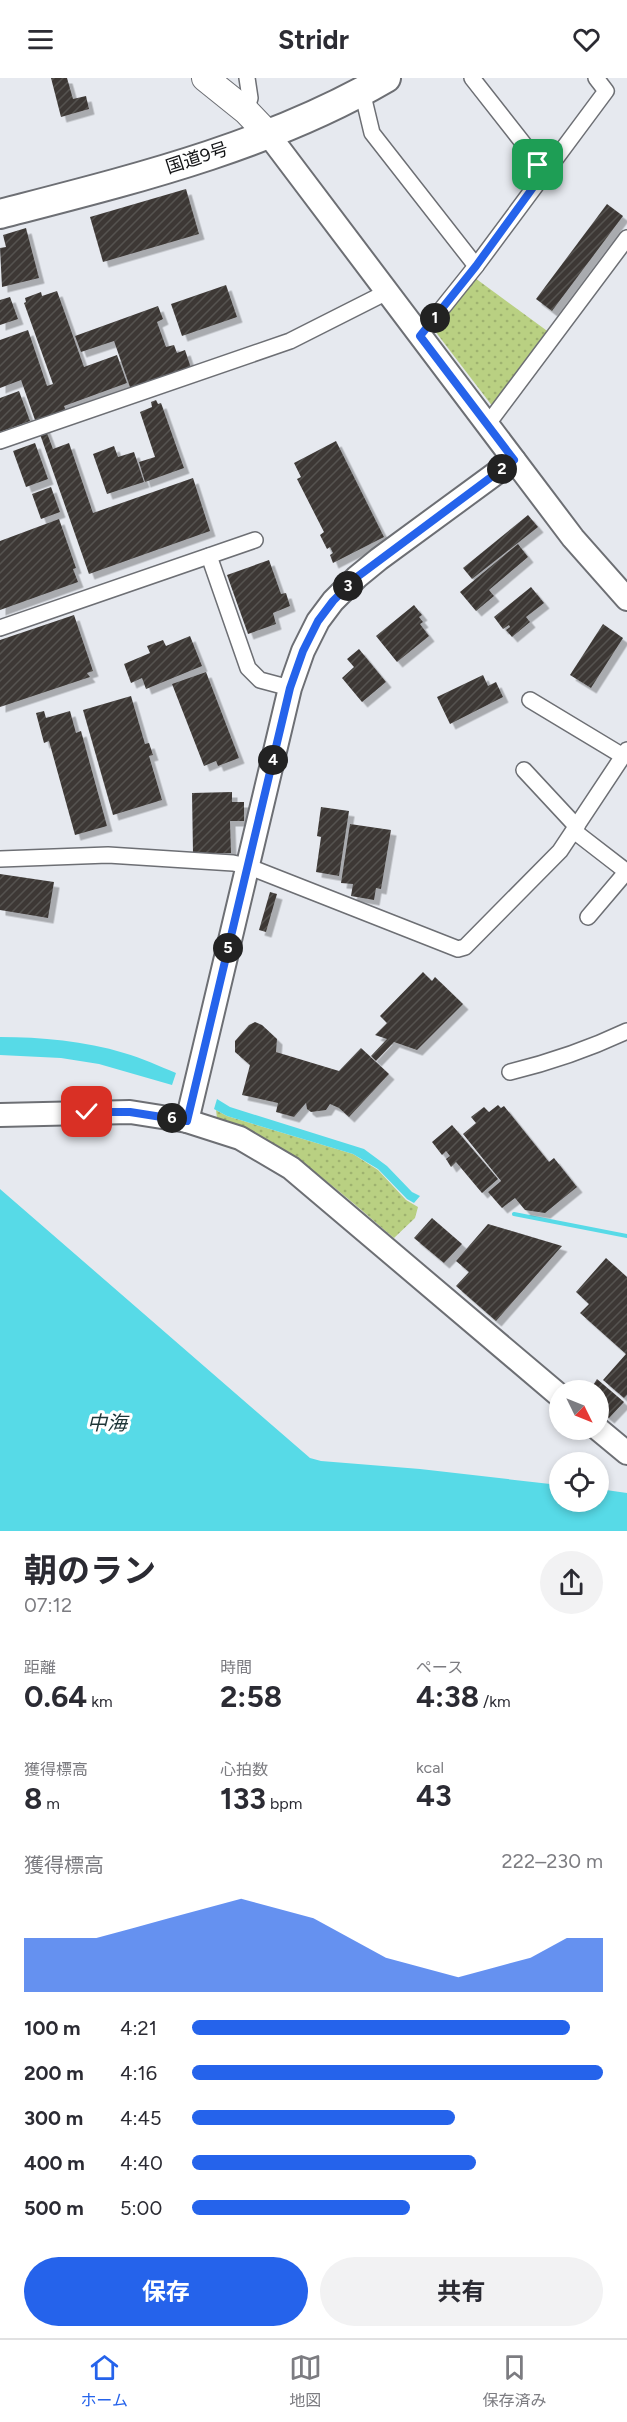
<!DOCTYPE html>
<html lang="ja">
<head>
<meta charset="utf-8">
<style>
  :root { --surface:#fff; --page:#f2f2f3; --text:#2b2b33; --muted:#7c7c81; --line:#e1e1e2; --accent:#2563eb }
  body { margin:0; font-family:Figtree,"Noto Sans JP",sans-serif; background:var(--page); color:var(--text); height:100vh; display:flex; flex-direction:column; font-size:22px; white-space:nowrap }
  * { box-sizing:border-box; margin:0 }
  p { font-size:20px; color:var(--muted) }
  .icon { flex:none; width:33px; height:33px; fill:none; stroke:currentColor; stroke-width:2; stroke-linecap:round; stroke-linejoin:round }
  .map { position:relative; height:1453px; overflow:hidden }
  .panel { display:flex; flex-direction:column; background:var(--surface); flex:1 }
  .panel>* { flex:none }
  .needle { width:39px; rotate:133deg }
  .controls { position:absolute; left:549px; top:1302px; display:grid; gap:12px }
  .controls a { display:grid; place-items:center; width:60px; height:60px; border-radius:50%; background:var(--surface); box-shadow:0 3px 9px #0003; font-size:30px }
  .pin { position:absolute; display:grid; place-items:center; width:51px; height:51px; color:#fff; margin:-26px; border-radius:12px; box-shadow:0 3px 9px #0006 }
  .km { position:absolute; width:30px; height:30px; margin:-15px; border-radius:50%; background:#222; color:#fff; font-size:16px; line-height:30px; text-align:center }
  .round { display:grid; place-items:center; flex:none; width:63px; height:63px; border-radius:32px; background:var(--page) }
  .overview { display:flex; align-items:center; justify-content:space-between; height:102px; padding:0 24px }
  h1 { font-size:33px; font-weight:700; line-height:45px }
  .metrics { display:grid; grid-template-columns:repeat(3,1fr); gap:9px; height:102px; padding:6px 24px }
  .metrics div { display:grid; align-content:center }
  .metrics b { font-size:30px; font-weight:700 }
  .metrics small { font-size:16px; font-weight:400 }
  .metrics p { font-size:16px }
  .chart { height:168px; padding:12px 24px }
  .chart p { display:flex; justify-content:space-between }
  .chart svg { width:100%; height:108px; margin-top:6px; fill:var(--accent); opacity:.7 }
  .primary-button { display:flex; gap:12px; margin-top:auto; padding:12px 24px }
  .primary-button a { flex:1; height:69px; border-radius:36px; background:var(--accent); color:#fff; font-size:24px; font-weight:700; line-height:69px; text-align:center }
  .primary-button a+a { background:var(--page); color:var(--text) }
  ul { padding:0 24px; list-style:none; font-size:20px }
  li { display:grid; grid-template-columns:96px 72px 1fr; align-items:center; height:45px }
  li i { height:15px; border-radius:8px; background:var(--accent) }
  header { display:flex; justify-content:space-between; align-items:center; height:78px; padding:0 24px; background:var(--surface); font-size:27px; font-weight:700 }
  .menu { display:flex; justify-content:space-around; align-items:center; height:84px; border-top:2px solid var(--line); background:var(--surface); font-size:16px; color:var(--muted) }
  .menu a { display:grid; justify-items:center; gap:3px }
  .menu .on { color:var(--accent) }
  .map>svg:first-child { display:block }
  .park { fill:url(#park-dots) }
  .water { fill:#57dae7 }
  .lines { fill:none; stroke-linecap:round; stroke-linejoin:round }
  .stream { stroke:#57dae7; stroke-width:4 }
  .building { fill:url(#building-hatch); filter:url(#shadow) }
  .street-casing { stroke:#6d6f74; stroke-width:18 }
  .secondary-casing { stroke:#6d6f74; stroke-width:26 }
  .primary-casing { stroke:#6d6f74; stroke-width:28 }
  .highway-casing { stroke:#6d6f74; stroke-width:32 }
  .street { stroke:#fff; stroke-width:15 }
  .secondary { stroke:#fff; stroke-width:22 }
  .primary { stroke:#fff; stroke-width:26 }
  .highway { stroke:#fff; stroke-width:28 }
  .route-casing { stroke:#fff; stroke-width:12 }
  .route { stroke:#2563eb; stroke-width:8 }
  .labels { text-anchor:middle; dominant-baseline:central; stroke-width:6; stroke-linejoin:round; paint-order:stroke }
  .street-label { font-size:18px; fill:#121315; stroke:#fff }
  .water-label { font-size:20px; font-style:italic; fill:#1e3537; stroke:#fff }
</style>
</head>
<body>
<header><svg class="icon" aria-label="menu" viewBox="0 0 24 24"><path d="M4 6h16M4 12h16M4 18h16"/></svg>Stridr<svg class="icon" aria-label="heart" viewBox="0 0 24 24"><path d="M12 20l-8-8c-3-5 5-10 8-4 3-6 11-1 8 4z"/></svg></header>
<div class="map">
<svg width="627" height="1453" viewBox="0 0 627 1453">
  <defs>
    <pattern id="park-dots" width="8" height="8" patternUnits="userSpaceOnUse" patternTransform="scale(1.5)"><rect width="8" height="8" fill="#b9d082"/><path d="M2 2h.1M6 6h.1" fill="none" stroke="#9eb26f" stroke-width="1.8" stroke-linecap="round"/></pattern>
    <pattern id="building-hatch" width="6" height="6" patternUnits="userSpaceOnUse" patternTransform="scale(1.5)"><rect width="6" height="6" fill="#3d3936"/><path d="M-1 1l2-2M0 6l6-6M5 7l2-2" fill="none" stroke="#565250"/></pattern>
    <filter id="shadow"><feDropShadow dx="5.5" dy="5.5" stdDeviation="0" flood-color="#0004"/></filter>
  </defs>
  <rect width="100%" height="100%" fill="#e6e9ef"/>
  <g class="park">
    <polygon points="475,200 550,255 493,329 435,253"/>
    <path d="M 216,1032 L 227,1038 L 353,1076 L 378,1092 L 406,1122 L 418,1129 L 415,1140 L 394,1160 C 339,1113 287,1064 217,1040 Z"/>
  </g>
  <g class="water">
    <path d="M 0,959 C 41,959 85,963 124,975 C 142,980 159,988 176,995 L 172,1007 L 99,986 L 61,980 L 0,977 Z"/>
    <polygon points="217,1021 230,1029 364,1071 387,1088 412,1114 420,1118 414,1125 407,1121 378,1091 353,1076 227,1038 214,1031"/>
    <polygon points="0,1111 310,1380 321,1383 420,1391 559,1407 560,1424 598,1424 599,1411 627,1415 627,1453 0,1453"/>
  </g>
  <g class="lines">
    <polyline class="stream" points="514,1136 627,1158"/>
  </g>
  <g class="building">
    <polygon points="51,0 67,0 73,21 86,18 89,31 61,39"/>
    <polygon points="186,111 199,156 103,184 90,139"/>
    <polygon points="607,126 623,138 552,233 536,221"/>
    <polygon points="26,150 39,200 2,209 0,170 6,169 3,157"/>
    <polygon points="226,207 237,239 182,258 171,226"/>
    <polygon points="57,213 84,289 117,277 127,305 64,328 67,335 42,342 53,371 69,365 93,435 193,400 210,453 89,496 21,302 0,310 0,262 28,252 47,308 53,306 24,225 26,224 25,220 41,214 42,218"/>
    <polygon points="10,219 18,241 0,247 0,222"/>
    <polygon points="158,228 163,241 157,244 166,269 174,267 177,275 185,272 191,290 131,312 114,263 81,274 75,258"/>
    <polygon points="19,313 30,343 0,354 0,320"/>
    <polygon points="156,322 158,326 161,325 184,390 145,404 139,384 155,379 140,334 152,329 151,324"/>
    <polygon points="336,363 384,459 333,485 330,477 333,475 330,469 327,471 320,457 324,454 297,401 301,399 294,385"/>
    <polygon points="35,365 48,401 26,409 13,373"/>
    <polygon points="114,368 118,379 134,374 144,404 107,416 93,376"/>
    <polygon points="51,409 60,434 41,441 32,416"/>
    <polygon points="528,437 538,449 472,501 463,490"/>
    <polygon points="59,441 76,490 73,491 78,504 0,532 0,463"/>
    <polygon points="518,466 528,479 489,512 494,518 476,533 460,514"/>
    <polygon points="269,482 281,516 286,515 290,528 273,535 276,546 248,556 227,497"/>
    <polygon points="531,509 544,525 526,539 530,544 512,559 506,552 510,549 509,547 503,551 494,539"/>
    <polygon points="414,527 422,537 419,539 423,544 420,546 429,558 397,584 376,558"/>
    <polygon points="74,537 93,593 87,595 90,599 0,629 0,562"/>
    <polygon points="603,546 623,560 591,610 570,597"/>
    <polygon points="190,558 202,588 146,611 142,600 131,605 124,586 150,575 147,568 163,562 166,568"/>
    <polygon points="359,571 386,604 362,624 342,600 354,589 347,581"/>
    <polygon points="206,594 239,680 218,688 216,683 204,688 172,606"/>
    <polygon points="483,597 488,608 496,604 503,619 450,646 437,619"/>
    <polygon points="131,618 145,666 149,665 153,677 149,678 162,722 113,737 83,632"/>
    <polygon points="44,633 46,640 70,633 76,655 81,653 107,748 75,757 49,663 44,665 36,635"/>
    <polygon points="232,714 232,724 244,724 244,743 230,743 231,775 193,776 192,715"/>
    <polygon points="321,729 349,733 339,798 316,794 321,759 317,758"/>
    <polygon points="350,746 391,752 381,811 376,810 374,822 351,818 353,806 341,805"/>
    <polygon points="0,796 54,804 48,840 0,832"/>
    <polygon points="270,814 277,816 266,854 259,852"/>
    <polygon points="423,894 432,903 435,899 463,926 417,972 394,964 376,983 371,978 387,961 375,957 387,945 380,938"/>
    <polygon points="255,944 262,947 277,961 276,974 339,993 361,970 389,996 349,1039 339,1030 330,1026 326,1032 311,1034 307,1031 306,1025 294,1039 276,1034 278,1025 242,1017 250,987 235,974 235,963 249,947"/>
    <polygon points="498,1027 501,1030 504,1028 549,1084 554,1080 577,1109 545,1135 525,1132 515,1120 502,1130 488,1114 501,1103 463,1056 476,1045 471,1039 484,1029 489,1034"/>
    <polygon points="452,1047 498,1101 482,1115 456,1084 451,1089 446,1081 450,1078 446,1073 442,1077 432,1064"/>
    <polygon points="432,1140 462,1166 444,1185 414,1160"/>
    <polygon points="488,1146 562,1168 496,1243 456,1208 469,1194 456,1183"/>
    <polygon points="606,1180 627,1199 627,1317 624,1320 603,1302 626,1276 580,1235 589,1226 576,1214"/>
    <polygon points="597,1301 624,1324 609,1340 598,1331 598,1312 590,1312"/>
  </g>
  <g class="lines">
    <g class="street-casing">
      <g id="street">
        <polyline points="472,0 545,93"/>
        <polyline points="361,9 372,55 476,188"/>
        <polyline points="246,33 250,20 247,0"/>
        <polyline points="420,258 476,188 606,13 596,0"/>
        <polyline points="487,347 627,160"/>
        <polyline points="0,363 290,263 387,214"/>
        <polyline points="209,478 248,590 260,602 290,610"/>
        <polyline points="0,550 255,462"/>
        <polyline points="530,622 623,678"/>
        <polyline points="524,692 577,749"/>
        <polyline points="574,753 627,794"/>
        <polyline points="0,781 108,777 233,785 247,788 458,871 465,869 560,773 627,672"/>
        <polyline points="588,839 627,793"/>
        <path d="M 510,994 C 551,984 589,971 627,953"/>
      </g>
    </g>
    <g class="secondary-casing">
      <g id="secondary">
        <polyline points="268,56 573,460 627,521"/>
        <polyline points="0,1037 130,1034 187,1043 240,1060 291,1090 560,1318"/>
        <polyline points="187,1043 290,610 303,573 318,543 333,523 357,499 379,481 514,382"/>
        <polyline points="598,1351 627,1375"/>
      </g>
    </g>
    <g class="primary-casing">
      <polyline id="primary" points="205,0 246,33 268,56"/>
    </g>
    <g class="highway-casing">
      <path id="highway" d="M 0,136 C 131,102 268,69 386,0"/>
    </g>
    <use href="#street" class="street"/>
    <use href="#secondary" class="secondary"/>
    <use href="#primary" class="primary"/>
    <use href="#highway" class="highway"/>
  </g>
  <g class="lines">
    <g class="route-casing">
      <polyline id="route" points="87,1034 130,1034 187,1043 290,610 303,573 318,543 333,523 357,499 514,382 420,258 476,188 545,93 538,87"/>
    </g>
    <use href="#route" class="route"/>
  </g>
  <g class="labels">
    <g class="street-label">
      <text transform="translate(197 80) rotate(-18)">国道9号</text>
    </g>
    <g class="water-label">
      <text x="107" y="1345">中海</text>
    </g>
  </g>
</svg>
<div class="controls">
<a><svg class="needle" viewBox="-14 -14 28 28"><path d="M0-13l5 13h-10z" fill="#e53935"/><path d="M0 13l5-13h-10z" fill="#7c7c81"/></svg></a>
<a><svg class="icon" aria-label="locate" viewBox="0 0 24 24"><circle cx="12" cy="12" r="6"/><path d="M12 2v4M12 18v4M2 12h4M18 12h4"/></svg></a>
</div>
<div class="pin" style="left:538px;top:87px;background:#1e9e55"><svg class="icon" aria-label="arrive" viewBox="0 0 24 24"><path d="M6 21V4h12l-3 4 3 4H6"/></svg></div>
<div class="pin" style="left:87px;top:1034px;background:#d93025"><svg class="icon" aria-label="check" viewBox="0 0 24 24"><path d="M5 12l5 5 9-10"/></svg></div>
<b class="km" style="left:435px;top:240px">1</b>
<b class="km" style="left:502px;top:391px">2</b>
<b class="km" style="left:348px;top:508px">3</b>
<b class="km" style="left:273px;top:682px">4</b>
<b class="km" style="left:228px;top:870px">5</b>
<b class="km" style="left:172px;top:1040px">6</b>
</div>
<section class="panel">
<div class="overview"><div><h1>朝のラン</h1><p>07:12</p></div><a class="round"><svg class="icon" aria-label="share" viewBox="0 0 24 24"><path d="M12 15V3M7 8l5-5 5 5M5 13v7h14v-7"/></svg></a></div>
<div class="metrics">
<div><p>距離</p><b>0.64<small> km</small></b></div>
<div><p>時間</p><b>2:58</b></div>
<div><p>ペース</p><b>4:38<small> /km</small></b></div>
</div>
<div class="metrics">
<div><p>獲得標高</p><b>8<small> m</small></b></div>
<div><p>心拍数</p><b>133<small> bpm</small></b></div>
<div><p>kcal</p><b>43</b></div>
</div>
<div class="chart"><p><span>獲得標高</span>222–230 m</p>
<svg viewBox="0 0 160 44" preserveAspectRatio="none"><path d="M0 44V22L10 22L20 22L30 18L40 14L50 10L60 6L70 10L80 14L90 22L100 30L110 34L120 38L130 34L140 30L150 22L160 22V44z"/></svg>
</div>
<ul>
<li><b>100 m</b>4:21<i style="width:92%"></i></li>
<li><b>200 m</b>4:16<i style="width:100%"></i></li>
<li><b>300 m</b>4:45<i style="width:64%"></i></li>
<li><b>400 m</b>4:40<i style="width:69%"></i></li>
<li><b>500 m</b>5:00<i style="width:53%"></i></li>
</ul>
<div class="primary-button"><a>保存</a><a>共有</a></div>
</section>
<nav class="menu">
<a class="on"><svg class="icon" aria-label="home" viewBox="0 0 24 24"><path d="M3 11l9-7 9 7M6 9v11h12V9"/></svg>ホーム</a>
<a><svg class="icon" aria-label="map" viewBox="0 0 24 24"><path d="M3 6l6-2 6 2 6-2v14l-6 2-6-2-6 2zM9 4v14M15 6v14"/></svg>地図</a>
<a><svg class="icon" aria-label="saved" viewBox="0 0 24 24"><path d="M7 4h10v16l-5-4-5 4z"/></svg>保存済み</a>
</nav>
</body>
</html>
